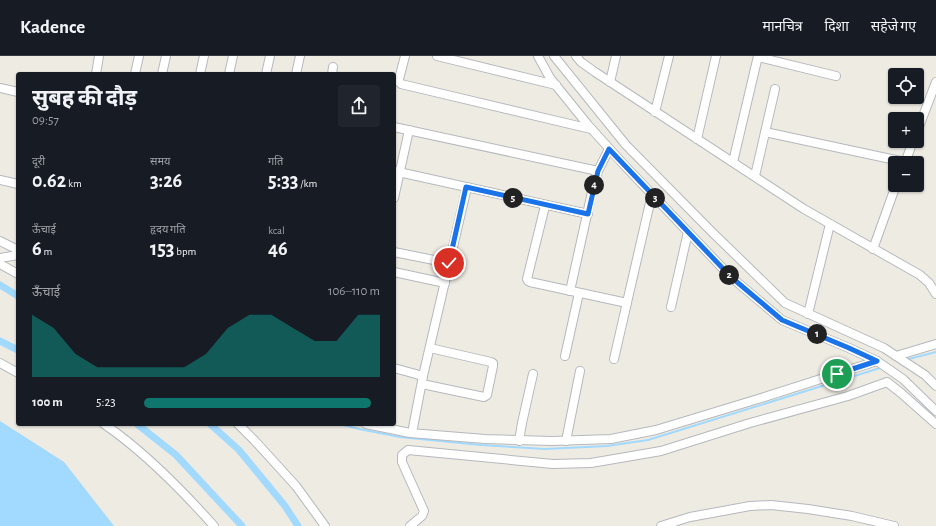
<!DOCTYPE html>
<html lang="hi">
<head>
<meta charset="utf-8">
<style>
  :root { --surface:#171b24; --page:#20242c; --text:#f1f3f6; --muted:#9ea1a6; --line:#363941; --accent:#0f766e }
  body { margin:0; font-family:"Alegreya Sans","Noto Sans Devanagari",sans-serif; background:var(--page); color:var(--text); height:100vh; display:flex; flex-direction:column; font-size:15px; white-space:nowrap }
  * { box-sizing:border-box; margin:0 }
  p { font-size:13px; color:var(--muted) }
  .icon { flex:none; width:22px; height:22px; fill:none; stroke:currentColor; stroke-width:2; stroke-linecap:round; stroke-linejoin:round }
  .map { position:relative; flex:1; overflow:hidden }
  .details { position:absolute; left:16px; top:16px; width:380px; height:354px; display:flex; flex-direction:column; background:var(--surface); border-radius:4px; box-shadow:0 1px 3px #0004 }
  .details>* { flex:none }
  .tools { position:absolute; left:888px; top:12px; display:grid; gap:8px }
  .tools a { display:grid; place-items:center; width:36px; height:36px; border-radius:4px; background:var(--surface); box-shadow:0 1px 3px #0004; font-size:20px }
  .pin { position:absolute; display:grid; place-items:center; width:34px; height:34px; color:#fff; margin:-17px; border:2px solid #fff; border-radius:50%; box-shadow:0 1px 4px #0007 }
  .km { position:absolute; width:20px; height:20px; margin:-10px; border-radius:50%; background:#222; color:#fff; font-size:11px; line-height:20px; text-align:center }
  .round { display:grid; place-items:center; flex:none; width:42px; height:42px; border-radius:4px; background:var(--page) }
  .overview { display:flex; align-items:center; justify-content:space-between; height:68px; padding:0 16px }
  h1 { font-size:22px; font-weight:700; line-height:30px }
  .stats { display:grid; grid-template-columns:repeat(3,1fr); gap:6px; height:68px; padding:4px 16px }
  .stats div { display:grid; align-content:center }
  .stats b { font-size:20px; font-weight:700 }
  .stats small { font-size:11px; font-weight:400 }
  .stats p { font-size:11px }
  .chart { height:112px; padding:8px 16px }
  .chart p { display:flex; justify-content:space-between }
  .chart svg { width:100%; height:72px; margin-top:4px; fill:var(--accent); opacity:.7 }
  ul { padding:0 16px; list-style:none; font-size:13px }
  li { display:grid; grid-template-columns:64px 48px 1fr; align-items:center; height:30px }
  li i { height:10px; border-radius:5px; background:var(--accent) }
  header { display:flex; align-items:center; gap:24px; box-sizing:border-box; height:56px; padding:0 20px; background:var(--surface); border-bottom:1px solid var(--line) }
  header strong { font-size:19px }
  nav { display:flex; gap:22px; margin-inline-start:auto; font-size:14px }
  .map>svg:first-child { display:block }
  .water { fill:#a2d9ff }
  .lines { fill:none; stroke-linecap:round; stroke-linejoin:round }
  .stream { stroke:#a2d9ff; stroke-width:2 }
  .canal { stroke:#a2d9ff; stroke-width:7 }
  .minor-casing { stroke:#b5b9bd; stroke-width:10 }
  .minor { stroke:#fff; stroke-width:8 }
  .route-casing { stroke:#fff; stroke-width:8 }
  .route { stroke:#1a73e8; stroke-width:5 }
</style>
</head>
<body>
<header>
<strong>Kadence</strong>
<nav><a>मानचित्र</a><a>दिशा</a><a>सहेजे गए</a></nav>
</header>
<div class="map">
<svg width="936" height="470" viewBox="0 0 936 470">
  <rect width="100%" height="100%" fill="#eeebe3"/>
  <polygon class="water" points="0,365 64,406 114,470 0,470"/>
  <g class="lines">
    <g class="stream">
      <polyline points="905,304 936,296"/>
      <polyline points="340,368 359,373 400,381 481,389 545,393 607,390 648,384 880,312"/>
    </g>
    <g class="canal">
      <polyline points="0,229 18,240"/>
      <polyline points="0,285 18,294"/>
      <polyline points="137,368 176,399 242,470"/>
      <polyline points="210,368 239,394 285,450 298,470"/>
    </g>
    <g class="minor-casing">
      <g id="minor">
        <polyline points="405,0 399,23 399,26 401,28 591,73"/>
        <polyline points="437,0 556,29"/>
        <polyline points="538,0 550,22 588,69 626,111 731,221 782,264 849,292 877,305 903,323 936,355"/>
        <polyline points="554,0 626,89 712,176 785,247 884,292 925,319 936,330"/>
        <polyline points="576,0 581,6 595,16 804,153 920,219 929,227 936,238"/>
        <polyline points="758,1 836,20"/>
        <polyline points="96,18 99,0"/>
        <polyline points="135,18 139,0"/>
        <polyline points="162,18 166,0"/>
        <polyline points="200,18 204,0"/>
        <polyline points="229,18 233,0"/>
        <polyline points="266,18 270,0"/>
        <polyline points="296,18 300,0"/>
        <polyline points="332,18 333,11"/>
        <polyline points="610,26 616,0"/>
        <polyline points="0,32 18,36"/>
        <polyline points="655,56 669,0"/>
        <polyline points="394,71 598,115"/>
        <polyline points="765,76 905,106"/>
        <polyline points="917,76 936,26"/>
        <polyline points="697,83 716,0"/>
        <polyline points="733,106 758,0"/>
        <polyline points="905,107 913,85"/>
        <polyline points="394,115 588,158"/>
        <polyline points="755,120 775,33"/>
        <polyline points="0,124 18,128"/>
        <polyline points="394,142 409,74"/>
        <polyline points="545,150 527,223 528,225 530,226 627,247"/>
        <polyline points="0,185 18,194"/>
        <polyline points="873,193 896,129"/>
        <polyline points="394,196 449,207"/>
        <polyline points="0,202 18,199"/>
        <polyline points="0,208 18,218"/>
        <polyline points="394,216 445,227"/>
        <polyline points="570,235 594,127 598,115 609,93"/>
        <polyline points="671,251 688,176"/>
        <polyline points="808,258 830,168"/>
        <polyline points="565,300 579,237"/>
        <polyline points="896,300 936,288"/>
        <polyline points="614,303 652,138"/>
        <polyline points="0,307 18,317"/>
        <polyline points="394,312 423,320"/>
        <polyline points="422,328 484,341 487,339 493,310 493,307 491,306 430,292"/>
        <path d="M 104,368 C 145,396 181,433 214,470"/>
        <polyline points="238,368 255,385 296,430 325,470"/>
        <polyline points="366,368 410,377 485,383 552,385 611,383 656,374 758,343 877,305"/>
        <polyline points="412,377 423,320 467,131"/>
        <polyline points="519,385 522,367 533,318"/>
        <polyline points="566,385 580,315"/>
        <polyline points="410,470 422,460 424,455 402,406 402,399 408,394 553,408 591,407 661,395 750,367 848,340 887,326 901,337 936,368"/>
        <polyline points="661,470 690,461 750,450 771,449 808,453 852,460 894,470"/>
      </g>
    </g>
    <use href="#minor" class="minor"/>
  </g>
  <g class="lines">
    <g class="route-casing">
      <polyline id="route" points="449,207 466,131 588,158 598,115 609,93 731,221 782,264 849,292 877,305 837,318"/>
    </g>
    <use href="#route" class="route"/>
  </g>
</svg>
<div class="tools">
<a><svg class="icon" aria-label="locate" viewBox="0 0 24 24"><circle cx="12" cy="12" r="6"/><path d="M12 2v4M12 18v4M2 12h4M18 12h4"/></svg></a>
<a>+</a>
<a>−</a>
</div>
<div class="pin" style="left:837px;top:318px;background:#1e9e55"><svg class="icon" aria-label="arrive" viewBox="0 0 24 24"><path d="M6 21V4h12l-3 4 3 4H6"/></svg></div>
<div class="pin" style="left:449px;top:207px;background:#d93025"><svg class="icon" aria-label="check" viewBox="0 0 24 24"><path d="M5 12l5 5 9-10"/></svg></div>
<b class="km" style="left:817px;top:278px">1</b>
<b class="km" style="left:729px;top:219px">2</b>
<b class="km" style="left:655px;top:142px">3</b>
<b class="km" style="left:594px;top:129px">4</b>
<b class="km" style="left:513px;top:142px">5</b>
<section class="details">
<div class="overview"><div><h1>सुबह की दौड़</h1><p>09:57</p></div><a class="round"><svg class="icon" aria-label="share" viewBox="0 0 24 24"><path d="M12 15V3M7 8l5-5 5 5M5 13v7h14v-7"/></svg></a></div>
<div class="stats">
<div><p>दूरी</p><b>0.62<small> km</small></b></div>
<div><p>समय</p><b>3:26</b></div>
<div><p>गति</p><b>5:33<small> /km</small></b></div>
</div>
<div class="stats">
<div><p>ऊँचाई</p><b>6<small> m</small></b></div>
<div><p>हृदय गति</p><b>153<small> bpm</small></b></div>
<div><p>kcal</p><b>46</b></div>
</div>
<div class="chart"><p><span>ऊँचाई</span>106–110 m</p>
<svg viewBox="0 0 160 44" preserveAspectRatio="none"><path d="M0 44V6L10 14L20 30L30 38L40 38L50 38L60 38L70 38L80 30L90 14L100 6L110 6L120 14L130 22L140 22L150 6L160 6V44z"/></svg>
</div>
<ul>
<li><b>100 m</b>5:23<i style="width:96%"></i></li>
</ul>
</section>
</div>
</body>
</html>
